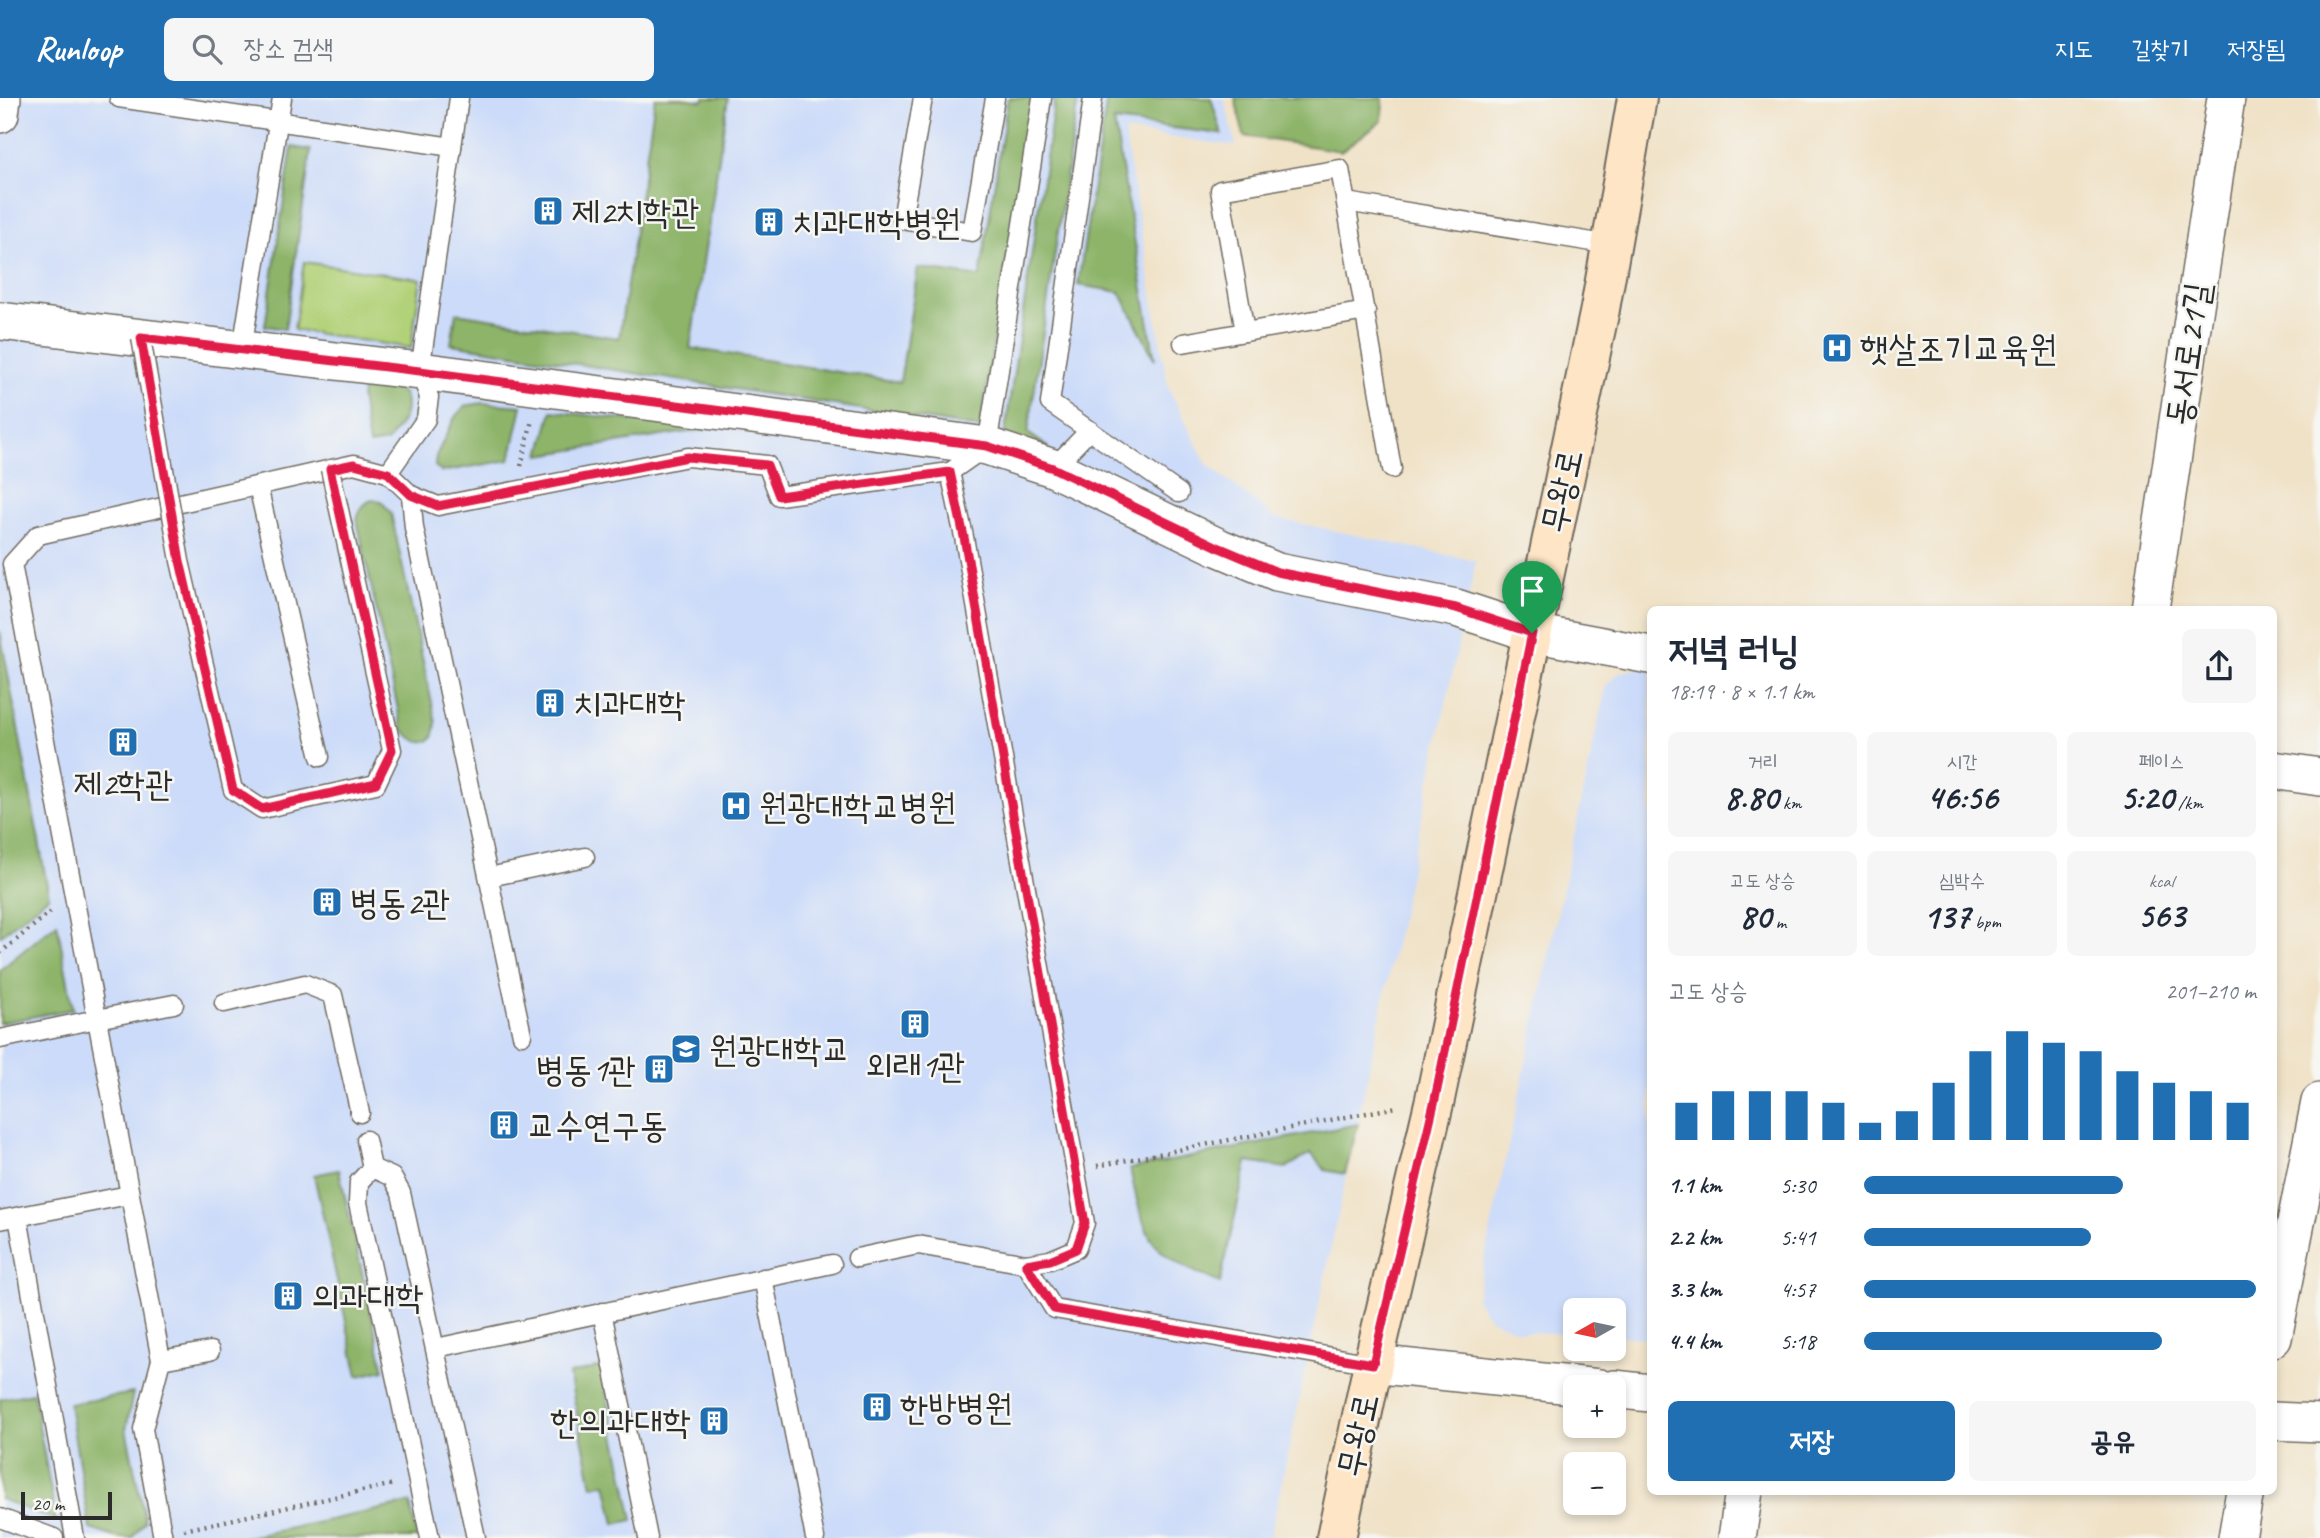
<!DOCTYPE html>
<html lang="ko">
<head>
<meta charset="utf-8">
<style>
  :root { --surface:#fff; --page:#f6f6f7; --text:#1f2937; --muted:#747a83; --accent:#1f6fb2 }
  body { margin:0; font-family:Caveat,"Poor Story",sans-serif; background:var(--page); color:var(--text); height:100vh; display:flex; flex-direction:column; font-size:26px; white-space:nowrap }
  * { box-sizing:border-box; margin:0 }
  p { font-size:23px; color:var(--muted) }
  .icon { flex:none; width:38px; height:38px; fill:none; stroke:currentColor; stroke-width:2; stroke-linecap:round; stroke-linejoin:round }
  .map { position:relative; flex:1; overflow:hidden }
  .side { position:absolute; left:1647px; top:508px; width:630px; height:889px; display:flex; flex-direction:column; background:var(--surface); border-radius:10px; box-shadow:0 4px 10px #0003 }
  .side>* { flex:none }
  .needle { width:46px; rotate:261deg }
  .controls { position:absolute; left:1563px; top:1200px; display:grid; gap:14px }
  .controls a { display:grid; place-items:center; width:63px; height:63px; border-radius:10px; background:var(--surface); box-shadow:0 4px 10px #0003; font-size:35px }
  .scale { position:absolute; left:21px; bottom:18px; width:91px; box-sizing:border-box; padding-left:7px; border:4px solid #2b2b2b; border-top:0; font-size:19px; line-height:24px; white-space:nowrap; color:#2b2b2b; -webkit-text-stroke:5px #f6f6f2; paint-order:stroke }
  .pin { position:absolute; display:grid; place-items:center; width:60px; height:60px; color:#fff; margin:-72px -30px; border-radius:50% 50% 50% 0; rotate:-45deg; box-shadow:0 0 7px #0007 }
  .pin .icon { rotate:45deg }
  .round { display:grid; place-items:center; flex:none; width:74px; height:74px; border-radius:10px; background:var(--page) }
  .summary { display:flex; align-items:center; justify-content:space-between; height:119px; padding:0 21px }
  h1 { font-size:38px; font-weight:700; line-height:52px }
  .metrics { display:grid; grid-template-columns:repeat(3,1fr); gap:10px; height:119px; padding:7px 21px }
  .metrics div { display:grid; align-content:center; border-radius:10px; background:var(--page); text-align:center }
  .metrics b { font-size:35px; font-weight:700 }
  .metrics small { font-size:19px; font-weight:400 }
  .metrics p { font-size:19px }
  .chart { height:196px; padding:14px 21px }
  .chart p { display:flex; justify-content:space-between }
  .chart svg { width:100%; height:126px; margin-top:7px; stroke:var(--accent); stroke-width:6 }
  .button { display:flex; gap:14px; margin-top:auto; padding:14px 21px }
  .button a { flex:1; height:80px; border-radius:10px; background:var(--accent); color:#fff; font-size:28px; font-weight:700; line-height:80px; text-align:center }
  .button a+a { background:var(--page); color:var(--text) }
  ul { padding:0 21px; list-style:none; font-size:23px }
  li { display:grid; grid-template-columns:112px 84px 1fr; align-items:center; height:52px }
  li i { height:18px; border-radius:9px; background:var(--accent) }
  header { display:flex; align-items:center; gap:42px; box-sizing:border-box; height:98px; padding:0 35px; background:var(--accent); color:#fff }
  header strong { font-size:33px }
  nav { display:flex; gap:38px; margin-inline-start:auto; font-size:24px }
  .search { width:490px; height:63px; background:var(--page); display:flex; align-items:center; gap:18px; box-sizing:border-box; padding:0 24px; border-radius:10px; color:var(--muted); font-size:26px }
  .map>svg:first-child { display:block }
  .built { fill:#ccdbf9 }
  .green { fill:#b2d279; stroke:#6e7e52; stroke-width:2 }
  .forest { fill:#8db469; stroke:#5c704a; stroke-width:2 }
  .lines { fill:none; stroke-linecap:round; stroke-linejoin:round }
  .lane-casing { stroke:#706b62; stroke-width:21 }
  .street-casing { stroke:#706b62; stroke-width:40 }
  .secondary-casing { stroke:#706b62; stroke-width:42 }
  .path { stroke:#706b62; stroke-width:4.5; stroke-dasharray:2 5; stroke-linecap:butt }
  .lane { stroke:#fff; stroke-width:18 }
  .street { stroke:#fff; stroke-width:37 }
  .secondary { stroke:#fde5c5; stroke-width:38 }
  .lane-bridge-casing { stroke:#706b62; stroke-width:21; stroke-linecap:butt }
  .lane-bridge { stroke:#fff; stroke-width:18 }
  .route-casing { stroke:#fff; stroke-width:14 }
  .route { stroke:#e11d48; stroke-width:9 }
  .labels { text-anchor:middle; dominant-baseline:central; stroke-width:5; stroke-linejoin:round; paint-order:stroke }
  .poi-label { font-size:35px; fill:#2b2b2b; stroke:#f6f6f2; text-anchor:start }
  .street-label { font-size:35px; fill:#2b2b2b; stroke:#f6f6f2 }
</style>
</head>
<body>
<header>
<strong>Runloop</strong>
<div class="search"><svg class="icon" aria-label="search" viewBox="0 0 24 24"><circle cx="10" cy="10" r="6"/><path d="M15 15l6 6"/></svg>장소 검색</div>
<nav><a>지도</a><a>길찾기</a><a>저장됨</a></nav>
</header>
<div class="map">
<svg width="2320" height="1440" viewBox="0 0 2320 1440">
  <rect width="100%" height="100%" fill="#f6f6f2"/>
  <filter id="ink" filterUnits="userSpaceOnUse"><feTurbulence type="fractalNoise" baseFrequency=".0143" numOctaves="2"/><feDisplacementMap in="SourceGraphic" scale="14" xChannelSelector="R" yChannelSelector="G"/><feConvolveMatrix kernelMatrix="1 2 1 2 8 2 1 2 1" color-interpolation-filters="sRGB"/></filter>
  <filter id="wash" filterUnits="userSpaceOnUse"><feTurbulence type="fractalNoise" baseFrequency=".00686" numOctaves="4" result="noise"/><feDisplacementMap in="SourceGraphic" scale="28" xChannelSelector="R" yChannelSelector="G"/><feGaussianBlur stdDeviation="1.57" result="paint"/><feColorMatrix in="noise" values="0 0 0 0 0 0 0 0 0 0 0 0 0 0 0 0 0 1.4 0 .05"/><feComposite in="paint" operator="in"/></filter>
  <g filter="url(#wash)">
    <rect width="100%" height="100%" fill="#f0e2c7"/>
    <g class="built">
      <polygon points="0,0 1224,0 1236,48 1124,33 1168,289 1206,365 1275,420 1476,463 1270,1440 0,1440"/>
      <polygon points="1648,569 1650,570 1650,1240 1614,1238 1614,1213 1575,1213 1575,1236 1522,1234 1490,1221 1476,1201 1606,587 1620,574"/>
    </g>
    <polygon class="green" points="304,164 421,181 411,250 294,232"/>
    <g class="forest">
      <polygon points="655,0 683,0 703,3 704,0 728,0 690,250 900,284 918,170 980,179 1008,0 1032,0 980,330 451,246 456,215 619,240"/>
      <polygon points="1055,0 1078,0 1028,335 1049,350 1004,341"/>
      <polygon points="1107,0 1211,0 1222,36 1114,23 1155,262 1120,194 1078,187"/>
      <polygon points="1235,0 1383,0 1382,23 1341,53 1244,38"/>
      <polygon points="292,49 311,52 285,231 265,228"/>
      <path d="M 370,288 L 397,292 L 404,296 C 411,316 399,329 387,344 L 369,347 L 361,300 L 362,294 Z"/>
      <polygon points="482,305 522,308 510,362 441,374 435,368 436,358 455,319 465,308"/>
      <polygon points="552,313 706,331 540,357"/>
      <path d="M 372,402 L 381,403 L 391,415 L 436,624 C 435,652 416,648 402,630 L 357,422 C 360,412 362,406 372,402 Z"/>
      <polygon points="0,533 49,798 0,838"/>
      <polygon points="57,825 73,911 0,925 0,872"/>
      <path d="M 1358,1026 L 1345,1076 L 1325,1072 L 1311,1055 L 1286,1070 L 1247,1064 L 1220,1185 C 1198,1175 1169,1165 1154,1145 C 1142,1130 1134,1090 1130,1071 Z"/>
      <polygon points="339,1072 384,1272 358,1278 314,1077"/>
      <polygon points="601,1269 633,1422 615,1426 606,1385 592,1388 569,1276"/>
      <polygon points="33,1295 56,1422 0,1401 0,1301"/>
      <polygon points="133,1295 126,1331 145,1423 132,1440 118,1440 90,1431 69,1306"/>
      <polygon points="410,1405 417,1440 244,1440"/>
    </g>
  </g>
  <g filter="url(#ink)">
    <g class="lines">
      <g class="lane-casing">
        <g id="lane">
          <polyline points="119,0 452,49"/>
          <polyline points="923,0 902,122 972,134 995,0"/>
          <polyline points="1093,0 1050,305 1179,395"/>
          <polyline points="1346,104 1611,147"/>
          <polyline points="1366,213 1245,234 1220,92 1340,71 1392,371"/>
          <polyline points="1183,245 1245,234"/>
          <polyline points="242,251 282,0"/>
          <polyline points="1053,370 1090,332"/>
          <polyline points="950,374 987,348 1042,0"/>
          <polyline points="388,375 426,321 429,299 420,273 459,0"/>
          <polyline points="258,388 320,659"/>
          <polyline points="411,397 414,430 522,937"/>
          <polyline points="489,779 585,759"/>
          <polyline points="224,905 305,886 333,897 360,1015"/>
          <polyline points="0,941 97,921 12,466 38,437 354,366 388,375 411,397 438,408 688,359 767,367 779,398 950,374 964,439 1085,1125 1076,1151 1050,1162 1026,1166"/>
          <polyline points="366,1042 372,1070"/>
          <polyline points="18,1119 75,1440"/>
          <polyline points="0,1122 129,1097"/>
          <polyline points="857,1160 918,1147 1026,1166 1054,1211 1373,1266"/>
          <polyline points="763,1180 815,1440"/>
          <polyline points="602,1214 648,1440"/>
          <polyline points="436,1250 832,1166"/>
          <polyline points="161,1262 210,1253"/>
          <polyline points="0,1420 54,1440"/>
          <polyline points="163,1440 143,1331 161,1262 97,921 174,906"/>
          <polyline points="430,1440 358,1105 359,1084 372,1070 392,1079 401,1095 476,1440"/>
        </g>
      </g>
      <g class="street-casing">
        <g id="street">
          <polyline points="0,16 2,0"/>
          <polyline points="0,223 420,273 987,348 1053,370 1220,450 1277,474 1456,510 1532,535 1650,557"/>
          <polyline points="2150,511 2226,0"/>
          <polyline points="2273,672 2320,679"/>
          <polyline points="2273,1240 2320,1004"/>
          <polyline points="1373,1266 1599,1290"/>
          <polyline points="1614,1291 1650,1295"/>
          <polyline points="2273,1323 2320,1325"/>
          <polyline points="1737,1440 1744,1393"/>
          <polyline points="2237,1440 2245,1393"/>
        </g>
      </g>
      <g class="secondary-casing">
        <polyline id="secondary" points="1336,1440 1373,1266 1435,1001 1600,211 1637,0"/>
      </g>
      <g class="path">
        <polyline points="521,368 532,322"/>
        <polyline points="0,855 54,811"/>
        <polyline points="1097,1068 1397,1009"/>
        <polyline points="184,1432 394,1386"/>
      </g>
      <use href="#lane" class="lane"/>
      <use href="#street" class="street"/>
      <use href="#secondary" class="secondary"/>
      <g class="lane-bridge-casing">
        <polyline id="lane-bridge" points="141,240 180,463 233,692 262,711 376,686 392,652 330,371"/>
      </g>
      <use href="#lane-bridge" class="lane-bridge"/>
    </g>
  </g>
  <g class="lines" filter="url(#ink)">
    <g class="route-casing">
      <polygon id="route" points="141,240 420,273 987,348 1053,370 1220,450 1277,474 1456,510 1532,535 1435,1001 1373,1266 1054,1211 1026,1166 1050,1162 1076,1151 1085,1125 964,439 950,374 779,398 767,367 688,359 438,408 411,397 388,375 354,366 330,371 392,652 376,685 262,711 233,692 180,463"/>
    </g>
    <use href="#route" class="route"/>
  </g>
  <defs>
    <g id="building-square" transform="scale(1.575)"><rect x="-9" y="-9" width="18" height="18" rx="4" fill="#1f6fb2" stroke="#f6f6f2"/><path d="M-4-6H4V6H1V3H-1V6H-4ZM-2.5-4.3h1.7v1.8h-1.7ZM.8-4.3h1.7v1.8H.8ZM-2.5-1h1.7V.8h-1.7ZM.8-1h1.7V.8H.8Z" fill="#fff"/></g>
    <g id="hospital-square" transform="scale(1.575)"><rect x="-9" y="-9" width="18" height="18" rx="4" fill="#1f6fb2" stroke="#f6f6f2"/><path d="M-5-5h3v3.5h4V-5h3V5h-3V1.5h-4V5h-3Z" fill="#fff"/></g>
    <g id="university-square" transform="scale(1.575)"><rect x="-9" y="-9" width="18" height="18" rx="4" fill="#1f6fb2" stroke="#f6f6f2"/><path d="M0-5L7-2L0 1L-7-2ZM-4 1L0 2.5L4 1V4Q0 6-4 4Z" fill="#fff"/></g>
  </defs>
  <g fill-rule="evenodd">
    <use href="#building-square" x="548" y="113"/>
    <use href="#building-square" x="769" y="124"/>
    <use href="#hospital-square" x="1837" y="250"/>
    <use href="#building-square" x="550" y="605"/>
    <use href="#building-square" x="123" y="644"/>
    <use href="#hospital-square" x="736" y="708"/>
    <use href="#building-square" x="327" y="804"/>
    <use href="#building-square" x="915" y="926"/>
    <use href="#university-square" x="686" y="951"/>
    <use href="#building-square" x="659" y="971"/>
    <use href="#building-square" x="504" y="1027"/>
    <use href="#building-square" x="288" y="1198"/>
    <use href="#building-square" x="877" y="1309"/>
    <use href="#building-square" x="714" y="1323"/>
  </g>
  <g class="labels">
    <g class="poi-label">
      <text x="571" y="113">제2치학관</text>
      <text x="792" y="124">치과대학병원</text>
      <text x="1860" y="250">햇살조기교육원</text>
      <text x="573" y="605">치과대학</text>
      <text x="123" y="685" text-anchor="middle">제2학관</text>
      <text x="759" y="708">원광대학교병원</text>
      <text x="350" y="804">병동2관</text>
      <text x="709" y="951">원광대학교</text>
      <text x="915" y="967" text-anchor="middle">외래1관</text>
      <text x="636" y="971" text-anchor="end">병동1관</text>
      <text x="527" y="1027">교수연구동</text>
      <text x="311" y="1198">의과대학</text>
      <text x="900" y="1309">한방병원</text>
      <text x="691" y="1323" text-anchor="end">한의과대학</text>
    </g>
    <g class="street-label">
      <text transform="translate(2188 256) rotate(-82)">동서로21길</text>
      <text transform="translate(1562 393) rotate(-78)">무왕로</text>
      <text transform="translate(1358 1337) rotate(-78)">무왕로</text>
    </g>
  </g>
</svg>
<div class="controls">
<a><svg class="needle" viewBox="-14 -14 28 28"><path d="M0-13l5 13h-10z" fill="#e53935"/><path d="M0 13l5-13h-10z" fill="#747a83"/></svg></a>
<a>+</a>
<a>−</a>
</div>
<div class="scale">20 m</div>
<div class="pin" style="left:1532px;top:535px;background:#1e9e55"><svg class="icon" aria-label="arrive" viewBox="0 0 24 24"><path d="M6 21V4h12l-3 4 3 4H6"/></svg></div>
<section class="side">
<div class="summary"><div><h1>저녁 러닝</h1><p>18:19 · 8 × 1.1 km</p></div><a class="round"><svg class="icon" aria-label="share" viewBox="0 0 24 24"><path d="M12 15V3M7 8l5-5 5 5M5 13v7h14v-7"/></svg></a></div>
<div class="metrics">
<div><p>거리</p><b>8.80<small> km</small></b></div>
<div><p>시간</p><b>46:56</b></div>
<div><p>페이스</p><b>5:20<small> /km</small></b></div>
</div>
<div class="metrics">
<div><p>고도 상승</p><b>80<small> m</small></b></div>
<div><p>심박수</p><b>137<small> bpm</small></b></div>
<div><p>kcal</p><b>563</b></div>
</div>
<div class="chart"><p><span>고도 상승</span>201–210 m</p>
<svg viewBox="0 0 160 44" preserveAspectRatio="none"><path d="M5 44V31M15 44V27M25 44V27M35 44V27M45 44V31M55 44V38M65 44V34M75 44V24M85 44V13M95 44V6M105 44V10M115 44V13M125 44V20M135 44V24M145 44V27M155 44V31"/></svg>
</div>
<ul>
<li><b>1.1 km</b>5:30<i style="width:66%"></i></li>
<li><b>2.2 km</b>5:41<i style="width:58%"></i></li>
<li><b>3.3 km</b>4:57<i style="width:100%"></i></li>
<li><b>4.4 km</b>5:18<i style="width:76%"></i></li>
</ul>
<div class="button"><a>저장</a><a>공유</a></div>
</section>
</div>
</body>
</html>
